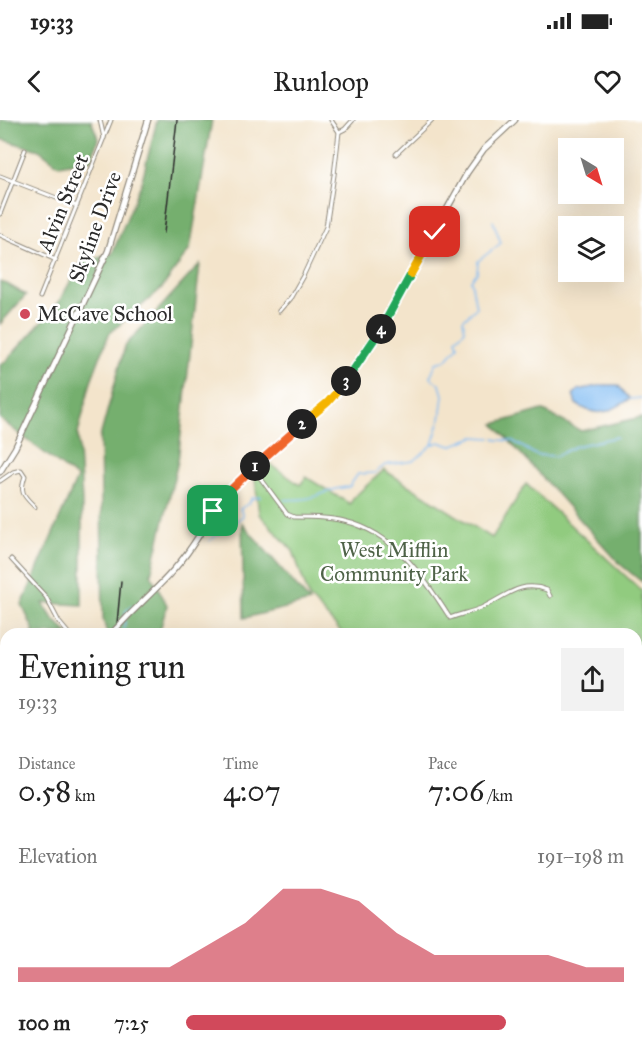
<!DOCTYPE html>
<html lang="en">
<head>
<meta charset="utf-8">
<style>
  :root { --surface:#fff; --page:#f2f2f2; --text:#222; --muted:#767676; --accent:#d1495b }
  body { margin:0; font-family:"IM FELL Great Primer",serif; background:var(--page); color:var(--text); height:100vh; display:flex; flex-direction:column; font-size:22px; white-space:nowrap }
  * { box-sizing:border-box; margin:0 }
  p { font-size:20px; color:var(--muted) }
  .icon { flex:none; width:33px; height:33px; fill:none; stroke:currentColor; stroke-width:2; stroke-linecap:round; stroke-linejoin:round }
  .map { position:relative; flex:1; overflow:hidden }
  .details { position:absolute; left:0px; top:508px; width:642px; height:430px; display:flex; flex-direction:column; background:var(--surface); border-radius:18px 18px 0 0; box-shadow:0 6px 24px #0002 }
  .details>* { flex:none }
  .needle { width:39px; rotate:142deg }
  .fabs { position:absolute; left:558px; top:18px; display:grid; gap:12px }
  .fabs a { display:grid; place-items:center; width:66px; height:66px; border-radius:0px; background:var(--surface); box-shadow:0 6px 24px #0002; font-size:30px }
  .pin { position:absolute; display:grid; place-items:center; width:51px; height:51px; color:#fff; margin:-26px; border-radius:12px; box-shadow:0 3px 9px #0006 }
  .km { position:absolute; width:30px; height:30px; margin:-15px; border-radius:50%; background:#222; color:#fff; font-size:16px; line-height:30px; text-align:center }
  .round { display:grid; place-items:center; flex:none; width:63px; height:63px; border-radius:0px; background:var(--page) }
  .headline { display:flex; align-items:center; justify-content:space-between; height:102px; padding:0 18px }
  h1 { font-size:33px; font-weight:600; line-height:45px }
  .metrics { display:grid; grid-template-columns:repeat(3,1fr); gap:9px; height:102px; padding:6px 18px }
  .metrics div { display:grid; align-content:center }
  .metrics b { font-size:30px; font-weight:600 }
  .metrics small { font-size:16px; font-weight:400 }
  .metrics p { font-size:16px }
  .chart { height:168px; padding:12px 18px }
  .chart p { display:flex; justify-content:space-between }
  .chart svg { width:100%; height:108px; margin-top:6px; fill:var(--accent); opacity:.7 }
  ul { padding:0 18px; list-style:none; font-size:20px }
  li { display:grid; grid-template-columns:96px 72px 1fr; align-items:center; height:45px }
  li i { height:15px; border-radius:8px; background:var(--accent) }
  .status { display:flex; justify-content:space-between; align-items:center; height:42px; padding:0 30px; background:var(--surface); direction:ltr }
  .status svg { height:16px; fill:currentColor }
  header { display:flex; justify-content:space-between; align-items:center; height:78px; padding:0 18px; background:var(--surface); font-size:27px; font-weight:600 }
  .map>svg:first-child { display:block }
  .green { fill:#91cb7f; stroke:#5e7b55; stroke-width:1.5 }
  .forest { fill:#74af6e; stroke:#506d4c; stroke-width:1.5 }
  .water { fill:#81bcf3; stroke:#56748f; stroke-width:1.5 }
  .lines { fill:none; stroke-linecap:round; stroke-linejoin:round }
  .stream { stroke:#81bcf3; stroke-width:1.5 }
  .street-casing { stroke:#8f887b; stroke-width:5 }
  .secondary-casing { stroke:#8f887b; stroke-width:7 }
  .street { stroke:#fff; stroke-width:3 }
  .secondary { stroke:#fff; stroke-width:4.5 }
  .rail { stroke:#2b2b2b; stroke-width:1.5 }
  .secondary-bridge-casing { stroke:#8f887b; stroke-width:7; stroke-linecap:butt }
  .secondary-bridge { stroke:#fff; stroke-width:4.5 }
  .split-1-casing { stroke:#fff; stroke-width:12 }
  .split-2-casing { stroke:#fff; stroke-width:12 }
  .split-3-casing { stroke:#fff; stroke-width:12 }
  .split-4-casing { stroke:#fff; stroke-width:12 }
  .split-5-casing { stroke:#fff; stroke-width:12 }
  .split-6-casing { stroke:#fff; stroke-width:12 }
  .split-1 { stroke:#f0652b; stroke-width:8 }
  .split-2 { stroke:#f0652b; stroke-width:8 }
  .split-3 { stroke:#f5b400; stroke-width:8 }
  .split-4 { stroke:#22a559; stroke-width:8 }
  .split-5 { stroke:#22a559; stroke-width:8 }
  .split-6 { stroke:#f5b400; stroke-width:8 }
  .poi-dot { fill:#d1495b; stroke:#fff; stroke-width:2 }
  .labels { text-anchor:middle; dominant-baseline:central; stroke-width:5; stroke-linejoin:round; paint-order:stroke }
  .street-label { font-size:21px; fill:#2b2b2b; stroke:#fff }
  .poi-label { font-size:21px; fill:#2b2b2b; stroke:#fff; text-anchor:start }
  .park-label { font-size:21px; fill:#4f6348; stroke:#fff }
</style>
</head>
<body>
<div class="status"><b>19:33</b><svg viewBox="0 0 49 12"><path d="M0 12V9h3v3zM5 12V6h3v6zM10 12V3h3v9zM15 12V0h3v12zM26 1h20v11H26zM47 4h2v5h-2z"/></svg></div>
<header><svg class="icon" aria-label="back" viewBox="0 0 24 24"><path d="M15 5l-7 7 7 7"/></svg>Runloop<svg class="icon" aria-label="heart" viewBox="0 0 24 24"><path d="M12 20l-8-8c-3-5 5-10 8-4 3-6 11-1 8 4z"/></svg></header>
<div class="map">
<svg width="642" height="938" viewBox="0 0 642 938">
  <rect width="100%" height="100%" fill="#fff"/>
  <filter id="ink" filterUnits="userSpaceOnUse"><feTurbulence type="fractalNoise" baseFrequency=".0167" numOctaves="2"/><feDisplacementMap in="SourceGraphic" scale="12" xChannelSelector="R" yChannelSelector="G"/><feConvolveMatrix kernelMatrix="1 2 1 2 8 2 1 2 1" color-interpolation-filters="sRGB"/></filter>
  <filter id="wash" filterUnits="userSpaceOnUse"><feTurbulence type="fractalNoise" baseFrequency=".008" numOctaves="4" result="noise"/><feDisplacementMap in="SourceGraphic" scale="24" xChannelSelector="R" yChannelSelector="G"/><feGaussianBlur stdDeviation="1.35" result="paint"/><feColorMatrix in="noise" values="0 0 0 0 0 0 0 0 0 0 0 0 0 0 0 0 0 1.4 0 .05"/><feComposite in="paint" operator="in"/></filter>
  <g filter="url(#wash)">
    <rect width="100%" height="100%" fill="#f3e4cb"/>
    <polygon class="green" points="266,341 300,365 306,357 350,384 353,378 384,350 492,418 526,364 642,471 642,596 636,599 636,514 343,514 309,477 293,431 259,394 254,351"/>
    <g class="forest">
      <polygon points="0,0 91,0 98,18 92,39 59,45 39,30 0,19"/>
      <polygon points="157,0 212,0 190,129 162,168 109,214 91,261 78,313 82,382 82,485 43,483 53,499 69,514 32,514 34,511 22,485 77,358 0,299 0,244 6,241 57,185 81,143 112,134 141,64"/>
      <polygon points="200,144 178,341 151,454 167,485 159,514 107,514 103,499 100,317 125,226"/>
      <polygon points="0,162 7,164 26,175 0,204"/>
      <polygon points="542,290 581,311 642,297 642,462 621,445 494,304"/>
      <polygon points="242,403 310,482 244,498"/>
      <polygon points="636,816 642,819 642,938 406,938 410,933 588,933 592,937 599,933 636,933"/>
    </g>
    <path class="water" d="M 603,265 L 618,265 L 630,279 C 609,292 599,299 576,284 L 573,275 L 578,270 Z"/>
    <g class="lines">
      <g class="stream">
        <polyline points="630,279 642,278"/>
        <polyline points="494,318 498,320 513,321 536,335 556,336 576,326 617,317"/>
        <polyline points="432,325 439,322 451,326 474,317 491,318"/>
        <path d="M 284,380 C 291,379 296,380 303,379 C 319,378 331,367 349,367 L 358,354 L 375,353 L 385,345 L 414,341 L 432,325 L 440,300 L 443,275 L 440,265 L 430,257 L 436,243 L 446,240 L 458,226 L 456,219 L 465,210 L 463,200 L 476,188 L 471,160 L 477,153 L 478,141 L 501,123 L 493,101"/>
        <polyline points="209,421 243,396 240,389 249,383 252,378 261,377"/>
        <polyline points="125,497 126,491 132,485"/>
        <polyline points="123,514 125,501"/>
        <polyline points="636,651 642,651"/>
        <polyline points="277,938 278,933"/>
      </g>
    </g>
  </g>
  <g filter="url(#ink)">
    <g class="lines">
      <g class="street-casing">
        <g id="street">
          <polyline points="100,0 104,18"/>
          <polyline points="339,12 345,9 353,0"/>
          <polyline points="396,34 432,0"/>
          <polyline points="0,56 77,86"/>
          <polyline points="0,94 25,30"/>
          <polyline points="0,115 56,140"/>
          <polyline points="40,177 111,0"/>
          <polyline points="279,191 291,177 304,154 326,107 334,55 339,12 331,0"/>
          <path d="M 253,348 L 287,394 L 294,397 C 310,397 328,397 344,401 C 394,412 424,457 450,498 C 460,494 471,492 481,488 C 504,478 520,459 547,470 L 550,476"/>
          <path d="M 0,361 L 13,352 L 21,350 L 25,356 C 19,373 24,376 35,387"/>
          <polyline points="11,439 46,477 59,502 69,514"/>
          <polyline points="0,595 6,594"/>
          <polyline points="0,685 6,680"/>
          <polyline points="126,933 127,938"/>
          <polyline points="284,938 285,933"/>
          <polyline points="351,938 352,933"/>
        </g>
      </g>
      <g class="secondary-casing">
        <g id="secondary">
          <polyline points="0,352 15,328 108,131 148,0"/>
          <path d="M 129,495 C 151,473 175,452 192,426 C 206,406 216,385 232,368 L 292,312 L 329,282 L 356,248 L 381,208 L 467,53 L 484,29 L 515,0"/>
          <polyline points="636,703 642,701"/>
          <polyline points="0,842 6,840"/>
          <polyline points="0,909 6,909"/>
          <polyline points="47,933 48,938"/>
        </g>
      </g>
      <use href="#street" class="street"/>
      <use href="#secondary" class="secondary"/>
      <g class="rail">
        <polyline points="164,113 177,0"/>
        <polyline points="116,514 121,461"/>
        <polyline points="636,621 642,618"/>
        <polyline points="257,938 258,933"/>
      </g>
      <g class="secondary-bridge-casing">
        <polyline id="secondary-bridge" points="111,514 129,495"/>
      </g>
      <use href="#secondary-bridge" class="secondary-bridge"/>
    </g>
  </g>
  <g class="lines" filter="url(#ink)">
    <g class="split-1-casing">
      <polyline id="split-1" points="213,391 223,377 255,346"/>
    </g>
    <g class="split-2-casing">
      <polyline id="split-2" points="255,346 302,304"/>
    </g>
    <g class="split-3-casing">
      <polyline id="split-3" points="302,304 328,282 346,261"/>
    </g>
    <g class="split-4-casing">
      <polyline id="split-4" points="346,261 381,209"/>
    </g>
    <g class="split-5-casing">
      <polyline id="split-5" points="381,209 411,154"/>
    </g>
    <g class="split-6-casing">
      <polyline id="split-6" points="411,154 435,112"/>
    </g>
    <use href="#split-1" class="split-1"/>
    <use href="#split-2" class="split-2"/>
    <use href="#split-3" class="split-3"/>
    <use href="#split-4" class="split-4"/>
    <use href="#split-5" class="split-5"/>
    <use href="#split-6" class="split-6"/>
  </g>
  <circle class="poi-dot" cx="25" cy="194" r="6"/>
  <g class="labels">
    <g class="street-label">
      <text transform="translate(63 83) rotate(-68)">Alvin Street</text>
      <text transform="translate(95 107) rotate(-70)">Skyline Drive</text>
    </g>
    <g class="poi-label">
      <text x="37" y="194">McCave School</text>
    </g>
    <g class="park-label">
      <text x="394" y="430">West Mifflin<tspan x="394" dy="24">Community Park</tspan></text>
    </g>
  </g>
</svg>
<div class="fabs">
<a><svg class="needle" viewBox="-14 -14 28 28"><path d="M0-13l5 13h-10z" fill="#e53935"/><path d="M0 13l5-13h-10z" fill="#767676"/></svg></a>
<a><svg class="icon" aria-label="layers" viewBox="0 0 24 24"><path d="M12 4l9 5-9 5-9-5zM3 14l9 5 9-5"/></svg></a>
</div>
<div class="pin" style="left:213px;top:391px;background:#1e9e55"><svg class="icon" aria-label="arrive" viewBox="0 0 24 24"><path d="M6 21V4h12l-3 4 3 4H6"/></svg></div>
<div class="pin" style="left:435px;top:112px;background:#d93025"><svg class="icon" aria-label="check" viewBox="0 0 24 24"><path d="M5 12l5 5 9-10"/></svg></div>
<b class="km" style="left:255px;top:346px">1</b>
<b class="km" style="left:302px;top:304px">2</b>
<b class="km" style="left:346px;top:261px">3</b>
<b class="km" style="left:381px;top:209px">4</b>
<section class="details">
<div class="headline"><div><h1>Evening run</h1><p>19:33</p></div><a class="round"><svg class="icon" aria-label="share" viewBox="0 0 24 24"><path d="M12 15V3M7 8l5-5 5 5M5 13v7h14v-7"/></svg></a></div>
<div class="metrics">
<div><p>Distance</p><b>0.58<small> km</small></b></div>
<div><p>Time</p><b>4:07</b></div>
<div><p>Pace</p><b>7:06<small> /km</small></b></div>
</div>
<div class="chart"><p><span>Elevation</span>191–198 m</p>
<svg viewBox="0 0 160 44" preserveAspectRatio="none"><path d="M0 44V38L10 38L20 38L30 38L40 38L50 29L60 20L70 6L80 6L90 11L100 24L110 33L120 33L130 33L140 33L150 38L160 38V44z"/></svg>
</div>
<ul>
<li><b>100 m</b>7:25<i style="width:73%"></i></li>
</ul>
</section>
</div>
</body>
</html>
